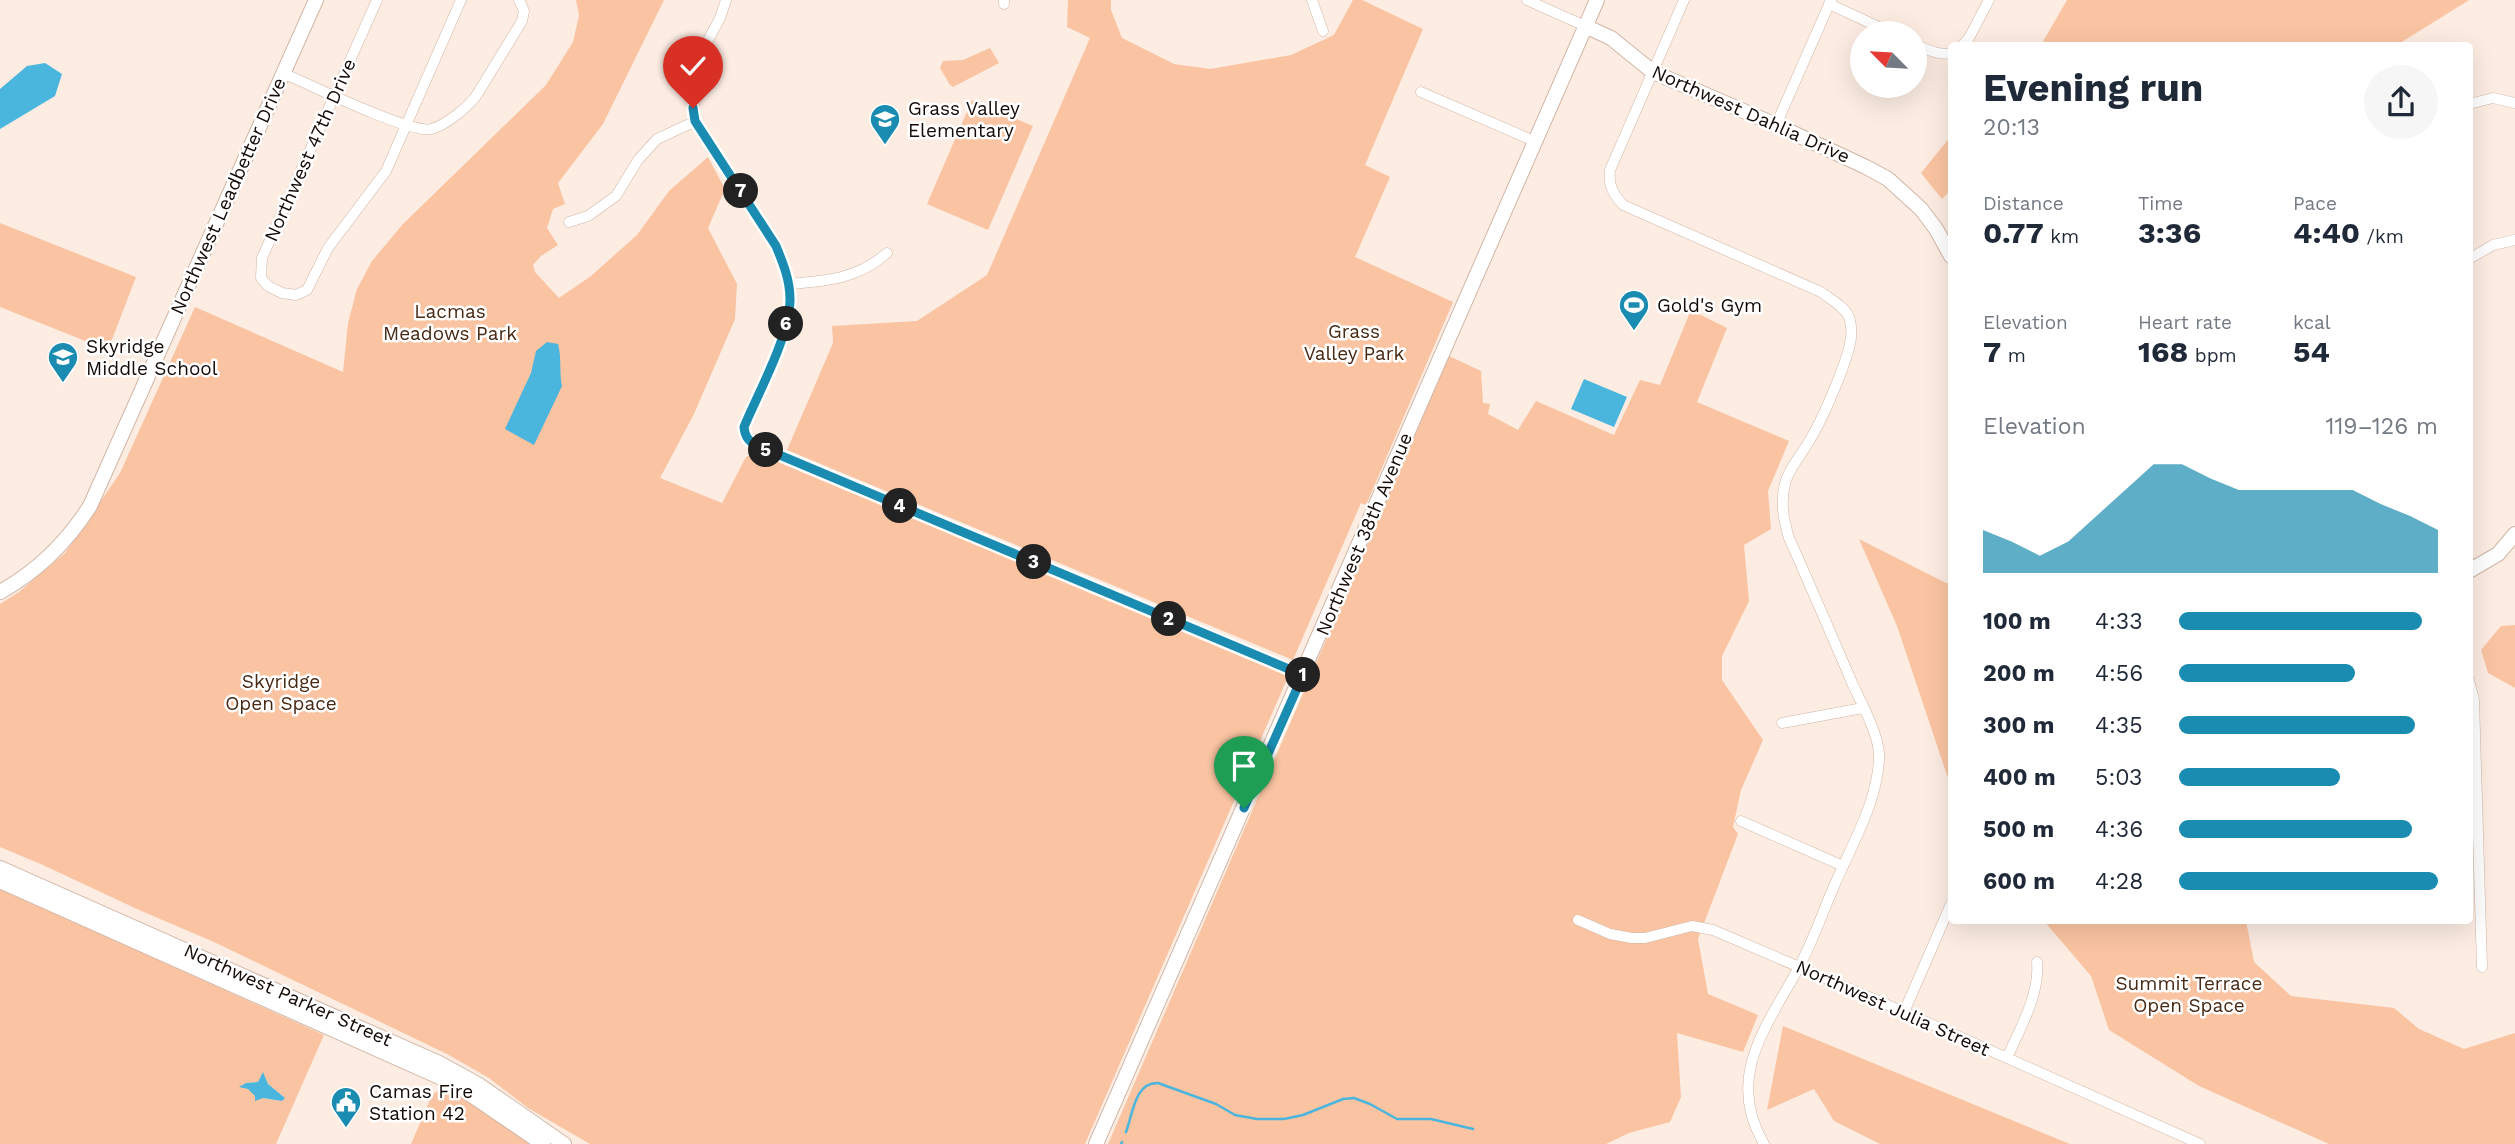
<!DOCTYPE html>
<html lang="en">
<head>
<meta charset="utf-8">
<style>
  :root { --surface:#fff; --page:#f6f6f7; --text:#1f2937; --muted:#747a83; --accent:#1b8cb1 }
  body { margin:0; font-family:"Work Sans",sans-serif; background:var(--page); color:var(--text); height:100vh; display:flex; flex-direction:column; font-size:26px; white-space:nowrap }
  * { box-sizing:border-box; margin:0 }
  p { font-size:23px; color:var(--muted) }
  .icon { flex:none; width:38px; height:38px; fill:none; stroke:currentColor; stroke-width:2; stroke-linecap:round; stroke-linejoin:round }
  .map { position:relative; flex:1; overflow:hidden }
  .details { position:absolute; left:1948px; top:42px; width:525px; height:882px; display:flex; flex-direction:column; background:var(--surface); border-radius:7px; box-shadow:0 7px 28px #0002 }
  .details>* { flex:none }
  .needle { width:46px; rotate:294deg }
  .fabs { position:absolute; left:1850px; top:21px; display:grid; gap:14px }
  .fabs a { display:grid; place-items:center; width:77px; height:77px; border-radius:50%; background:var(--surface); box-shadow:0 7px 28px #0002; font-size:35px }
  .pin { position:absolute; display:grid; place-items:center; width:60px; height:60px; color:#fff; margin:-72px -30px; border-radius:50% 50% 50% 0; rotate:-45deg; box-shadow:0 0 7px #0007 }
  .pin .icon { rotate:45deg }
  .km { position:absolute; width:35px; height:35px; margin:-18px; border-radius:50%; background:#222; color:#fff; font-size:19px; line-height:35px; text-align:center }
  .round { display:grid; place-items:center; flex:none; width:74px; height:74px; border-radius:37px; background:var(--page) }
  .headline { display:flex; align-items:center; justify-content:space-between; height:119px; padding:0 35px }
  h1 { font-size:38px; font-weight:700; line-height:52px }
  .metrics { display:grid; grid-template-columns:repeat(3,1fr); gap:10px; height:119px; padding:7px 35px }
  .metrics div { display:grid; align-content:center }
  .metrics b { font-size:30px; font-weight:700 }
  .metrics small { font-size:19px; font-weight:400 }
  .metrics p { font-size:19px }
  .chart { height:196px; padding:14px 35px }
  .chart p { display:flex; justify-content:space-between }
  .chart svg { width:100%; height:126px; margin-top:7px; fill:var(--accent); opacity:.7 }
  ul { padding:0 35px; list-style:none; font-size:23px }
  li { display:grid; grid-template-columns:112px 84px 1fr; align-items:center; height:52px }
  li i { height:18px; border-radius:9px; background:var(--accent) }
  .map>svg:first-child { display:block }
  .green { fill:#fac4a2; fill-rule:evenodd }
  .water { fill:#4ab5dd }
  .lines { fill:none; stroke-linecap:round; stroke-linejoin:round }
  .stream { stroke:#4ab5dd; stroke-width:2.5 }
  .street-casing { stroke:#d0b6a6; stroke-width:11 }
  .secondary-casing { stroke:#d0b6a6; stroke-width:16 }
  .street { stroke:#fff; stroke-width:10 }
  .secondary { stroke:#fff; stroke-width:14 }
  .route-casing { stroke:#fff; stroke-width:14 }
  .route { stroke:#1b8cb1; stroke-width:9 }
  .labels { text-anchor:middle; dominant-baseline:central; stroke-width:5; stroke-linejoin:round; paint-order:stroke }
  .poi-label { font-size:19px; fill:#130a06; stroke:#fff; text-anchor:start }
  .street-label { font-size:19px; fill:#130a06; stroke:#fff }
  .park-label { font-size:19px; fill:#482914; stroke:#fff }
</style>
</head>
<body>
<div class="map">
<svg width="2515" height="1144" viewBox="0 0 2515 1144">
  <rect width="100%" height="100%" fill="#fcece2"/>
  <g class="green">
    <polygon points="576,0 664,0 603,124 558,183 565,204 553,209 547,228 558,245 541,256 533,265 535,272 559,298 591,276 637,235 669,191 708,157 725,189 708,228 737,284 735,319 694,414 660,478 722,503 746,457 756,452 1285,674 1287,679 1085,1144 590,1144 528,1108 489,1078 447,1054 214,942 139,910 43,865 0,847 0,604 19,592 65,553 120,473 195,307 343,372 348,323 357,289 372,261 403,224 546,85 573,42 579,15"/>
    <polygon points="1068,0 1111,0 1111,10 1122,38 1174,64 1210,69 1291,55 1334,35 1353,0 1362,0 1423,29 1365,165 1390,177 1355,257 1453,302 1366,505 1361,503 1293,660 787,450 833,343 832,326 917,321 987,275 1090,38 1067,27"/>
    <polygon points="2067,0 2469,0 2397,45 2041,45"/>
    <polygon points="990,48 999,63 953,87 950,85 940,68 943,61 963,60"/>
    <polygon points="972,100 1033,126 988,230 927,204"/>
    <polygon points="1951,136 1951,190 1942,199 1921,173"/>
    <polygon points="0,223 136,277 108,350 0,307"/>
    <polygon points="1691,310 1727,328 1697,402 1789,441 1768,491 1771,529 1744,545 1749,601 1722,656 1722,680 1763,740 1741,790 1733,827 1738,834 1698,939 1708,994 1758,1015 1743,1052 1677,1033 1681,1097 1670,1122 1629,1133 1606,1144 1108,1144 1449,356 1481,371 1483,403 1490,404 1488,414 1518,430 1536,401 1614,435 1640,380 1660,385"/>
    <polygon points="1859,539 1946,583 1951,583 1951,787 1897,626"/>
    <polygon points="2515,625 2515,688 2488,673 2481,650 2501,626"/>
    <path d="M 0,888 L 324,1035 L 276,1144 L 0,1144 ZM 263,1073 L 268,1084 L 284,1097 L 282,1101 L 262,1098 L 255,1100 L 255,1096 L 246,1083 L 258,1082 Z"/>
    <polygon points="2044,921 2246,921 2254,962 2291,996 2394,1008 2419,1029 2464,1049 2515,1033 2515,1144 2329,1144 2199,1086 2109,1030 2091,976"/>
    <polygon points="1783,1026 2070,1144 1880,1144 1834,1121 1814,1089 1767,1110"/>
    <polygon points="442,1088 449,1088 533,1144 411,1144 432,1095"/>
  </g>
  <g class="water">
    <polygon points="45,63 62,74 55,96 0,129 0,89 27,66"/>
    <path d="M 547,342 L 558,344 C 562,359 559,372 562,386 L 534,445 L 505,429 L 531,373 L 536,351 Z"/>
    <polygon points="1584,379 1627,397 1614,427 1571,409"/>
    <polygon points="263,1072 268,1084 285,1098 282,1101 263,1098 255,1101 255,1096 248,1089 239,1087 246,1083 258,1082"/>
  </g>
  <g class="lines">
    <g class="stream">
      <path d="M 1126,1132 C 1133,1113 1135,1082 1158,1083 L 1216,1104 L 1235,1115 L 1257,1119 L 1284,1119 L 1303,1115 L 1343,1099 L 1354,1098 L 1370,1104 L 1397,1119 L 1431,1119 L 1473,1129"/>
      <polyline points="1121,1144 1122,1142"/>
    </g>
    <g class="street-casing">
      <g id="street">
        <polyline points="377,0 262,258 261,278 268,286 282,293 296,295 307,290 328,248 386,171 461,0"/>
        <path d="M 726,0 L 720,18 L 699,57 L 694,73 L 692,90 L 696,121 L 776,246 C 783,263 790,280 790,299 C 790,336 759,391 744,427 C 744,437 749,442 758,446 L 1303,675"/>
        <polyline points="1004,0 1004,4"/>
        <polyline points="1312,0 1323,31"/>
        <polyline points="1527,0 1585,26"/>
        <path d="M 1684,0 L 1610,170 C 1608,185 1613,194 1623,205 L 1821,292 C 1830,299 1844,306 1849,317 C 1851,322 1852,333 1851,338 C 1848,361 1823,418 1811,438 C 1803,453 1792,464 1786,480 C 1780,500 1783,518 1789,538 C 1811,587 1832,636 1853,685 C 1862,704 1881,739 1879,759 C 1877,803 1852,844 1835,884 C 1823,911 1813,941 1799,967 C 1768,1025 1724,1076 1764,1144"/>
        <polyline points="1829,4 1892,33"/>
        <path d="M 1914,44 C 1926,49 1939,56 1951,53"/>
        <polyline points="1962,46 1969,38 1989,0"/>
        <path d="M 283,73 C 308,84 410,134 431,129 C 445,126 471,105 478,93 L 522,21 L 524,11 L 519,0"/>
        <polyline points="1421,92 1534,141"/>
        <polyline points="2469,104 2493,98 2515,103"/>
        <polyline points="1776,125 1831,0"/>
        <polyline points="569,222 588,216 616,196 638,160 657,139 696,121"/>
        <polyline points="2469,259 2493,245 2515,240"/>
        <path d="M 789,284 C 826,281 858,279 887,253"/>
        <polyline points="2469,680 2474,700 2482,967"/>
        <polyline points="1782,723 1863,708"/>
        <polyline points="1741,821 1843,866"/>
        <polyline points="1578,920 1610,934 1632,938 1645,938 1692,926 1713,930 1904,1012 2200,1144"/>
        <polyline points="1904,1012 1951,904"/>
        <path d="M 2007,1058 C 2020,1028 2040,995 2037,962"/>
      </g>
    </g>
    <g class="secondary-casing">
      <g id="secondary">
        <polyline points="1585,26 1611,38 1653,72 1776,125 1866,167 1888,179 1921,209 1936,229 1951,256"/>
        <polyline points="2469,571 2498,554 2515,534"/>
        <path d="M 0,592 C 38,571 67,542 90,506 L 316,0"/>
        <polyline points="0,868 439,1063 479,1085 564,1144"/>
        <polyline points="0,881 455,1084 543,1144"/>
        <polyline points="1096,1144 1597,0"/>
      </g>
    </g>
    <use href="#street" class="street"/>
    <use href="#secondary" class="secondary"/>
  </g>
  <g class="lines">
    <g class="route-casing">
      <path id="route" d="M 693,108 L 695,121 L 776,246 C 783,263 790,280 790,299 C 790,336 759,391 744,427 C 745,437 749,442 758,446 L 1303,675 L 1244,808"/>
    </g>
    <use href="#route" class="route"/>
  </g>
  <defs>
    <g id="school-pin" transform="scale(1.575)"><path d="M0 17L-7.5 6A9.5 9.5 0 1 1 7.5 6Z" fill="#1b8cb1" stroke="#fff"/><path d="M0-5L7-2L0 1L-7-2ZM-4 1L0 2.5L4 1V4Q0 6-4 4Z" fill="#fff"/></g>
    <g id="stadium-pin" transform="scale(1.575)"><path d="M0 17L-7.5 6A9.5 9.5 0 1 1 7.5 6Z" fill="#1b8cb1" stroke="#fff"/><path d="M0-5a6.5 5 0 1 0 0 10a6.5 5 0 1 0 0-10ZM-3.5-1.8h7v3.6h-7Z" fill="#fff"/></g>
    <g id="civic-pin" transform="scale(1.575)"><path d="M0 17L-7.5 6A9.5 9.5 0 1 1 7.5 6Z" fill="#1b8cb1" stroke="#fff"/><path d="M-.6-6.5H3V-4.5H.6V-3L4-1V1h2V6H-6V1h2V-1L-.6-3ZM-1.2 2.5V6h2.4V2.5Z" fill="#fff"/></g>
  </defs>
  <g fill-rule="evenodd">
    <use href="#school-pin" x="885" y="119"/>
    <use href="#stadium-pin" x="1634" y="305"/>
    <use href="#school-pin" x="63" y="357"/>
    <use href="#civic-pin" x="346" y="1102"/>
  </g>
  <g class="labels">
    <g class="poi-label">
      <text x="908" y="108">Grass Valley<tspan x="908" dy="22">Elementary</tspan></text>
      <text x="1657" y="305">Gold's Gym</text>
      <text x="86" y="346">Skyridge<tspan x="86" dy="22">Middle School</tspan></text>
      <text x="369" y="1091">Camas Fire<tspan x="369" dy="22">Station 42</tspan></text>
    </g>
    <g class="street-label">
      <text transform="translate(1751 114) rotate(24)">Northwest Dahlia Drive</text>
      <text transform="translate(310 150) rotate(-66)">Northwest 47th Drive</text>
      <text transform="translate(228 196) rotate(-66)">Northwest Leadbetter Drive</text>
      <text transform="translate(1364 534) rotate(-67)">Northwest 38th Avenue</text>
      <text transform="translate(288 995) rotate(24)">Northwest Parker Street</text>
      <text transform="translate(1893 1008) rotate(24)">Northwest Julia Street</text>
    </g>
    <g class="park-label">
      <text x="450" y="311">Lacmas<tspan x="450" dy="22">Meadows Park</tspan></text>
      <text x="1354" y="331">Grass<tspan x="1354" dy="22">Valley Park</tspan></text>
      <text x="281" y="681">Skyridge<tspan x="281" dy="22">Open Space</tspan></text>
      <text x="2189" y="983">Summit Terrace<tspan x="2189" dy="22">Open Space</tspan></text>
    </g>
  </g>
</svg>
<div class="fabs">
<a><svg class="needle" viewBox="-14 -14 28 28"><path d="M0-13l5 13h-10z" fill="#e53935"/><path d="M0 13l5-13h-10z" fill="#747a83"/></svg></a>
</div>
<div class="pin" style="left:1244px;top:808px;background:#1e9e55"><svg class="icon" aria-label="arrive" viewBox="0 0 24 24"><path d="M6 21V4h12l-3 4 3 4H6"/></svg></div>
<div class="pin" style="left:693px;top:108px;background:#d93025"><svg class="icon" aria-label="check" viewBox="0 0 24 24"><path d="M5 12l5 5 9-10"/></svg></div>
<b class="km" style="left:1303px;top:675px">1</b>
<b class="km" style="left:1169px;top:619px">2</b>
<b class="km" style="left:1034px;top:562px">3</b>
<b class="km" style="left:900px;top:506px">4</b>
<b class="km" style="left:766px;top:450px">5</b>
<b class="km" style="left:786px;top:324px">6</b>
<b class="km" style="left:741px;top:191px">7</b>
<section class="details">
<div class="headline"><div><h1>Evening run</h1><p>20:13</p></div><a class="round"><svg class="icon" aria-label="share" viewBox="0 0 24 24"><path d="M12 15V3M7 8l5-5 5 5M5 13v7h14v-7"/></svg></a></div>
<div class="metrics">
<div><p>Distance</p><b>0.77<small> km</small></b></div>
<div><p>Time</p><b>3:36</b></div>
<div><p>Pace</p><b>4:40<small> /km</small></b></div>
</div>
<div class="metrics">
<div><p>Elevation</p><b>7<small> m</small></b></div>
<div><p>Heart rate</p><b>168<small> bpm</small></b></div>
<div><p>kcal</p><b>54</b></div>
</div>
<div class="chart"><p><span>Elevation</span>119–126 m</p>
<svg viewBox="0 0 160 44" preserveAspectRatio="none"><path d="M0 44V29L10 33L20 38L30 33L40 24L50 15L60 6L70 6L80 11L90 15L100 15L110 15L120 15L130 15L140 20L150 24L160 29V44z"/></svg>
</div>
<ul>
<li><b>100 m</b>4:33<i style="width:94%"></i></li>
<li><b>200 m</b>4:56<i style="width:68%"></i></li>
<li><b>300 m</b>4:35<i style="width:91%"></i></li>
<li><b>400 m</b>5:03<i style="width:62%"></i></li>
<li><b>500 m</b>4:36<i style="width:90%"></i></li>
<li><b>600 m</b>4:28<i style="width:100%"></i></li>
</ul>
</section>
</div>
</body>
</html>
